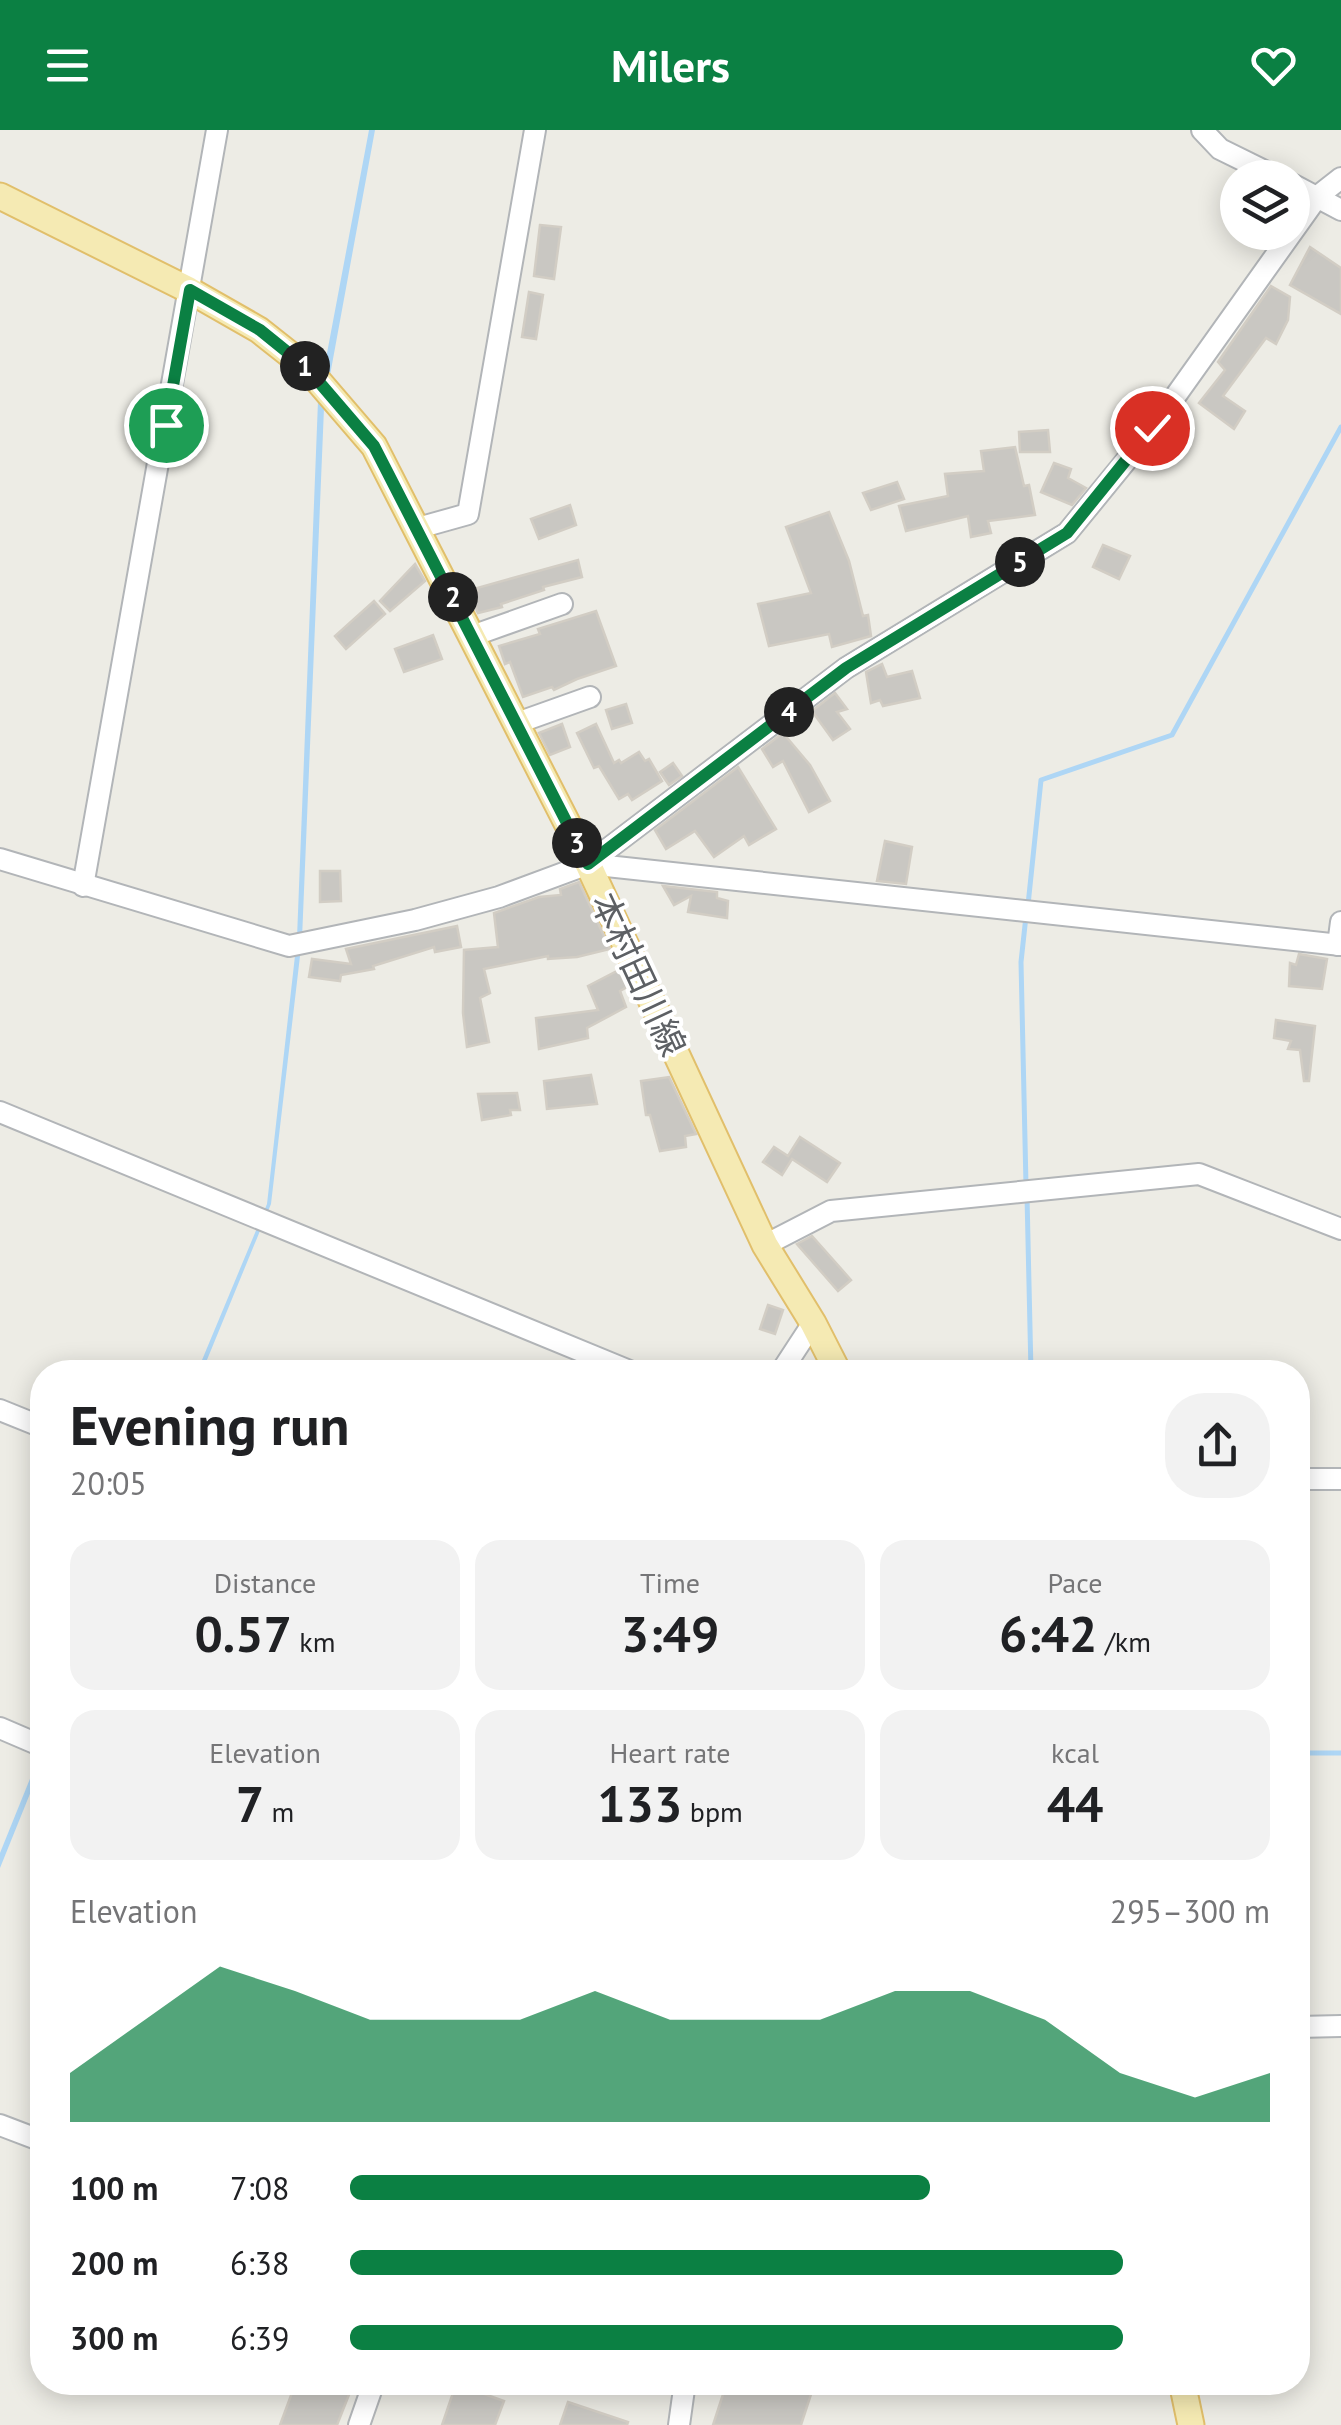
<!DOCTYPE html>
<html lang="en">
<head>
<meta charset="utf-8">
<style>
  :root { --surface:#fff; --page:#f2f2f2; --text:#202124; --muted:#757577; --accent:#0b8043 }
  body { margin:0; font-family:"PT Sans","Noto Sans JP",sans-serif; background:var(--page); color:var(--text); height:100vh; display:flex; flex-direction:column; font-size:38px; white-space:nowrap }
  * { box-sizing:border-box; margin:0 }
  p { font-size:32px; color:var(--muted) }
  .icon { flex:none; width:55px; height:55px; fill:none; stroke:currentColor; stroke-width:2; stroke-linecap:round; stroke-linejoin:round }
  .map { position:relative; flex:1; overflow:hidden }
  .drawer { position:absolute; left:30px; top:1230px; width:1280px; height:1035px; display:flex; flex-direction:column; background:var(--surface); border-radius:40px; box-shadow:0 5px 25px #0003 }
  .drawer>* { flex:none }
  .fabs { position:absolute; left:1220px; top:30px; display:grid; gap:20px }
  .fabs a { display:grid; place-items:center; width:90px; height:90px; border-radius:50%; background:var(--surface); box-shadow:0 5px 25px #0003; font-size:50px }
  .pin { position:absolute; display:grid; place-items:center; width:85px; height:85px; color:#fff; margin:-42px; border:5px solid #fff; border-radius:50%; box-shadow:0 2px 10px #0007 }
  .km { position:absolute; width:50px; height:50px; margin:-25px; border-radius:50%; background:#222; color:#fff; font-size:28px; line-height:50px; text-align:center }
  .round { display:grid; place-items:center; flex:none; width:105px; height:105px; border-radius:40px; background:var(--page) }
  .overview { display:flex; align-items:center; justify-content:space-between; height:170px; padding:0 40px }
  h1 { font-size:55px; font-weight:700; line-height:75px }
  .figures { display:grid; grid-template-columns:repeat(3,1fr); gap:15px; height:170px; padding:10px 40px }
  .figures div { display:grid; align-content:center; border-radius:25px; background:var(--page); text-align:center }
  .figures b { font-size:50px; font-weight:700 }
  .figures small { font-size:28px; font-weight:400 }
  .figures p { font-size:28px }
  .chart { height:280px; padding:20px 40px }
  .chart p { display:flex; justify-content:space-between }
  .chart svg { width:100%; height:180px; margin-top:10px; fill:var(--accent); opacity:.7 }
  ul { padding:0 40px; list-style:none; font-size:32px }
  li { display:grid; grid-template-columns:160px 120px 1fr; align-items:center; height:75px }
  li i { height:25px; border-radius:12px; background:var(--accent) }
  header { display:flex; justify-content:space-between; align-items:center; height:130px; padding:0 40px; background:var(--accent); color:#fff; font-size:45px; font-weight:700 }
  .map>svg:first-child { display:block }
  .water { fill:#aed6f5 }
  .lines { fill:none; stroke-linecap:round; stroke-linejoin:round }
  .stream { stroke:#aed6f5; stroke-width:5 }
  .building { fill:#c9c7c2; stroke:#d2cdc4; stroke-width:2.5 }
  .minor-casing { stroke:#b2b5b8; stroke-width:24 }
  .major-casing { stroke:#e1bf6b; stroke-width:29 }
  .minor { stroke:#fff; stroke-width:20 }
  .major { stroke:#f5eab3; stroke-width:25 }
  .route-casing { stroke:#fff; stroke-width:20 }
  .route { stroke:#0b8043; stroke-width:12 }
  .labels { text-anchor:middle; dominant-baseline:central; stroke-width:8; stroke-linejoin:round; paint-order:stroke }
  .street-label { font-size:35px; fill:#5d6064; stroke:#fff }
</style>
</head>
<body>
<header><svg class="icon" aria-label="menu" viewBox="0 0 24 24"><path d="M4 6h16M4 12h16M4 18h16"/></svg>Milers<svg class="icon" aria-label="heart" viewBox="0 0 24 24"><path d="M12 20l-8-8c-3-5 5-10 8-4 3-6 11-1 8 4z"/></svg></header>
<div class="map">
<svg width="1341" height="2295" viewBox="0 0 1341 2295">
  <rect width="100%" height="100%" fill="#edece5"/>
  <g class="water">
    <polygon points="369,0 375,0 324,278 302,809 271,1074 202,1242 197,1242 267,1074 297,808 318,271"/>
    <polygon points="42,1619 42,1634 0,1738 0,1723"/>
  </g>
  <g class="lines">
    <g class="stream">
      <polyline points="1028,775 1041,650 1172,605 1341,297"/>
      <polyline points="1026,786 1021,832 1026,1055"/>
      <polyline points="1027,1066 1031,1242"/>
      <polyline points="1298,1623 1341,1623"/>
    </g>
  </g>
  <g class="building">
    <polygon points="540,95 561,97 554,149 534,146"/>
    <polygon points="1310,117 1341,138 1341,184 1290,155"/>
    <polygon points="1271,156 1290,167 1288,190 1276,214 1266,208 1223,266 1245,281 1234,299 1199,273 1225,240 1218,232"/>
    <polygon points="529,162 543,165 536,209 522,207"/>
    <polygon points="1048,300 1050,322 1020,322 1019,302"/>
    <polygon points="1015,317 1024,356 1029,355 1035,385 988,391 991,403 971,407 968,386 906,401 899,376 948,366 945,344 984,341 981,321"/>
    <polygon points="1054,333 1071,339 1068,348 1086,358 1072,375 1041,362"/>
    <polygon points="897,352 904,369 871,380 863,363"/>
    <polygon points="570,375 576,395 539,409 531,389"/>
    <polygon points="829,382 849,431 863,486 868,485 871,506 832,517 829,504 769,516 758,474 811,463 786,397"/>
    <polygon points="1103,415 1130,426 1119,449 1093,437"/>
    <polygon points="578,430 582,447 543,457 544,460 501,474 502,477 478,483 477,481 472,463 478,461 477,458"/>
    <polygon points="415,434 425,451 390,481 380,471"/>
    <polygon points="374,471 385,484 346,519 335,506"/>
    <polygon points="596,481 616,536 577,549 554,560 552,557 523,567 510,532 505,534 499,516 540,504 538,499"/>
    <polygon points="433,505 442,529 404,542 395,519"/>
    <polygon points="882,534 887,547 912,541 920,568 883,576 880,570 871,573 866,542"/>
    <polygon points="835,563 847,579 837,582 850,599 833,610 812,581"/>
    <polygon points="626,574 632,593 612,599 606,580"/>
    <polygon points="562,594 570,617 550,625 539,603"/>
    <polygon points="596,594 614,633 619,630 621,633 639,622 645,631 649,629 662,651 632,670 628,664 619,669 599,636 594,638 577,603"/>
    <polygon points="783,603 810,635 830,671 809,682 783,631 773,637 762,619"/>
    <polygon points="673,633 682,646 669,655 660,642"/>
    <polygon points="738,637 776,699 749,715 744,706 714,727 695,701 666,719 655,700"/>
    <polygon points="885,711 912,717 906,754 877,751"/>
    <polygon points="320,741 340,741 341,771 320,772"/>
    <polygon points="579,752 610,819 577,827 548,829 548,826 484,839 490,863 480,868 489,912 467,917 463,883 464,820 498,817 494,783 539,767 561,765 560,759"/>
    <polygon points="663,756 717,762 717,768 728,771 727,788 688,782 691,766 674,775"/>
    <polygon points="457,796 461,817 435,822 434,817 373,836 374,839 341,845 340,851 309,847 312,829 351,834 346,819"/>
    <polygon points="1299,824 1327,829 1322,859 1289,856 1290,833 1296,835"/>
    <polygon points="619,840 627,857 620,861 626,877 587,898 588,908 539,919 536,888 598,880 588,856"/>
    <polygon points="1276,890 1315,896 1309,951 1304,951 1300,920 1288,919 1291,911 1274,908"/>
    <polygon points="591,945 597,974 547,979 544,951"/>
    <polygon points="669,947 696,1004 685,1006 686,1017 660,1021 650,985 646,985 641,951"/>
    <polygon points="517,963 520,980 510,980 511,985 482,990 478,964"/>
    <polygon points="800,1007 840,1033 827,1052 792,1029 782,1045 763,1032 774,1017 788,1026"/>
    <polygon points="812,1106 851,1150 838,1161 797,1114"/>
    <polygon points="768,1175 783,1180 775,1204 760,1199"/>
    <polygon points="296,2252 354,2252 337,2295 280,2295"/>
    <polygon points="727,2252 815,2252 801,2295 713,2295"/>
    <polygon points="456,2254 504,2271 495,2295 442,2295"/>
    <polygon points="568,2272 628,2292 627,2295 560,2295"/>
  </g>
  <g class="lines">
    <g class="minor-casing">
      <g id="minor">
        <polyline points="1202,0 1220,19 1279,48"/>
        <polyline points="1292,54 1341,80"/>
        <polyline points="418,398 468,384 535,0"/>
        <polyline points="472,506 562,474"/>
        <polyline points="517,593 590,567"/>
        <polyline points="0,729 289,816 415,790 499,767 588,734 846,538 1067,403 1152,299 1318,66 1341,48"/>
        <polyline points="588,734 1341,815"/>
        <polyline points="83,756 217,0"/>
        <polyline points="1338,815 1341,792"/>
        <polyline points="0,982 632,1242"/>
        <polyline points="765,1115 831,1081 1199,1044 1341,1099"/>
        <polyline points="781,1242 813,1193"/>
        <polyline points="0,1280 42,1297"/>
        <polyline points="1298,1349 1341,1349"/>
        <polyline points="0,1598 42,1616"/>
        <polyline points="1298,1897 1341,1896"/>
        <polyline points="0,1995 42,2011"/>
        <polyline points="359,2295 374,2252"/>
        <polyline points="679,2295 685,2252"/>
      </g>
    </g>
    <g class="major-casing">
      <g id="major">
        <polyline points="0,66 189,160 259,200 307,238 374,316 588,734 765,1115 813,1193 838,1242"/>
        <polyline points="1182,2252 1191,2295"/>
      </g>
    </g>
    <use href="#minor" class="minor"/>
    <use href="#major" class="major"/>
  </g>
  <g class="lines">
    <g class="route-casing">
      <polyline id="route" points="166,295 190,160 260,200 307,238 374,316 588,734 846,538 1067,403 1152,298"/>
    </g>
    <use href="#route" class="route"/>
  </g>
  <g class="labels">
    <g class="street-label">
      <text transform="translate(639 844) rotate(65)">本村田川線</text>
    </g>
  </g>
</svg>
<div class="fabs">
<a><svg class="icon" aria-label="layers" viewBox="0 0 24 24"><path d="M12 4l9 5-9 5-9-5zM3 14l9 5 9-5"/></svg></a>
</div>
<div class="pin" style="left:166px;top:295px;background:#1e9e55"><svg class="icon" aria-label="arrive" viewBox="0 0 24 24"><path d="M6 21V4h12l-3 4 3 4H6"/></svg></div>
<div class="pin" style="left:1152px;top:298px;background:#d93025"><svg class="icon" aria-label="check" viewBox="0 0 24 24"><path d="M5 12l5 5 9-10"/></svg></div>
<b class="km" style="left:305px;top:236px">1</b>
<b class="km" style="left:453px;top:467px">2</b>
<b class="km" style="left:577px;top:713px">3</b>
<b class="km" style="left:789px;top:582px">4</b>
<b class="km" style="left:1020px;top:432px">5</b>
<section class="drawer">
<div class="overview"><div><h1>Evening run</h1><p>20:05</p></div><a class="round"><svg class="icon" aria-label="share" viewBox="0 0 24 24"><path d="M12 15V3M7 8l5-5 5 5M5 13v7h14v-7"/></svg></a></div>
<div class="figures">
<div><p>Distance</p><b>0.57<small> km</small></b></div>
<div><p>Time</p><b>3:49</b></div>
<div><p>Pace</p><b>6:42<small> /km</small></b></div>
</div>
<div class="figures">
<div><p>Elevation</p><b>7<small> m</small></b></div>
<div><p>Heart rate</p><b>133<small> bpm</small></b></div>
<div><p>kcal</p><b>44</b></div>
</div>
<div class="chart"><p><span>Elevation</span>295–300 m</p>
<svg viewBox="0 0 160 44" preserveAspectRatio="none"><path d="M0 44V32L10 19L20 6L30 12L40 19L50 19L60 19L70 12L80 19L90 19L100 19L110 12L120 12L130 19L140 32L150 38L160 32V44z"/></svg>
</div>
<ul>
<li><b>100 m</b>7:08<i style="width:63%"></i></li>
<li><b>200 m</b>6:38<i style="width:84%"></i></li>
<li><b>300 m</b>6:39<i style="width:84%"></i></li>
</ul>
</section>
</div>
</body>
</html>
